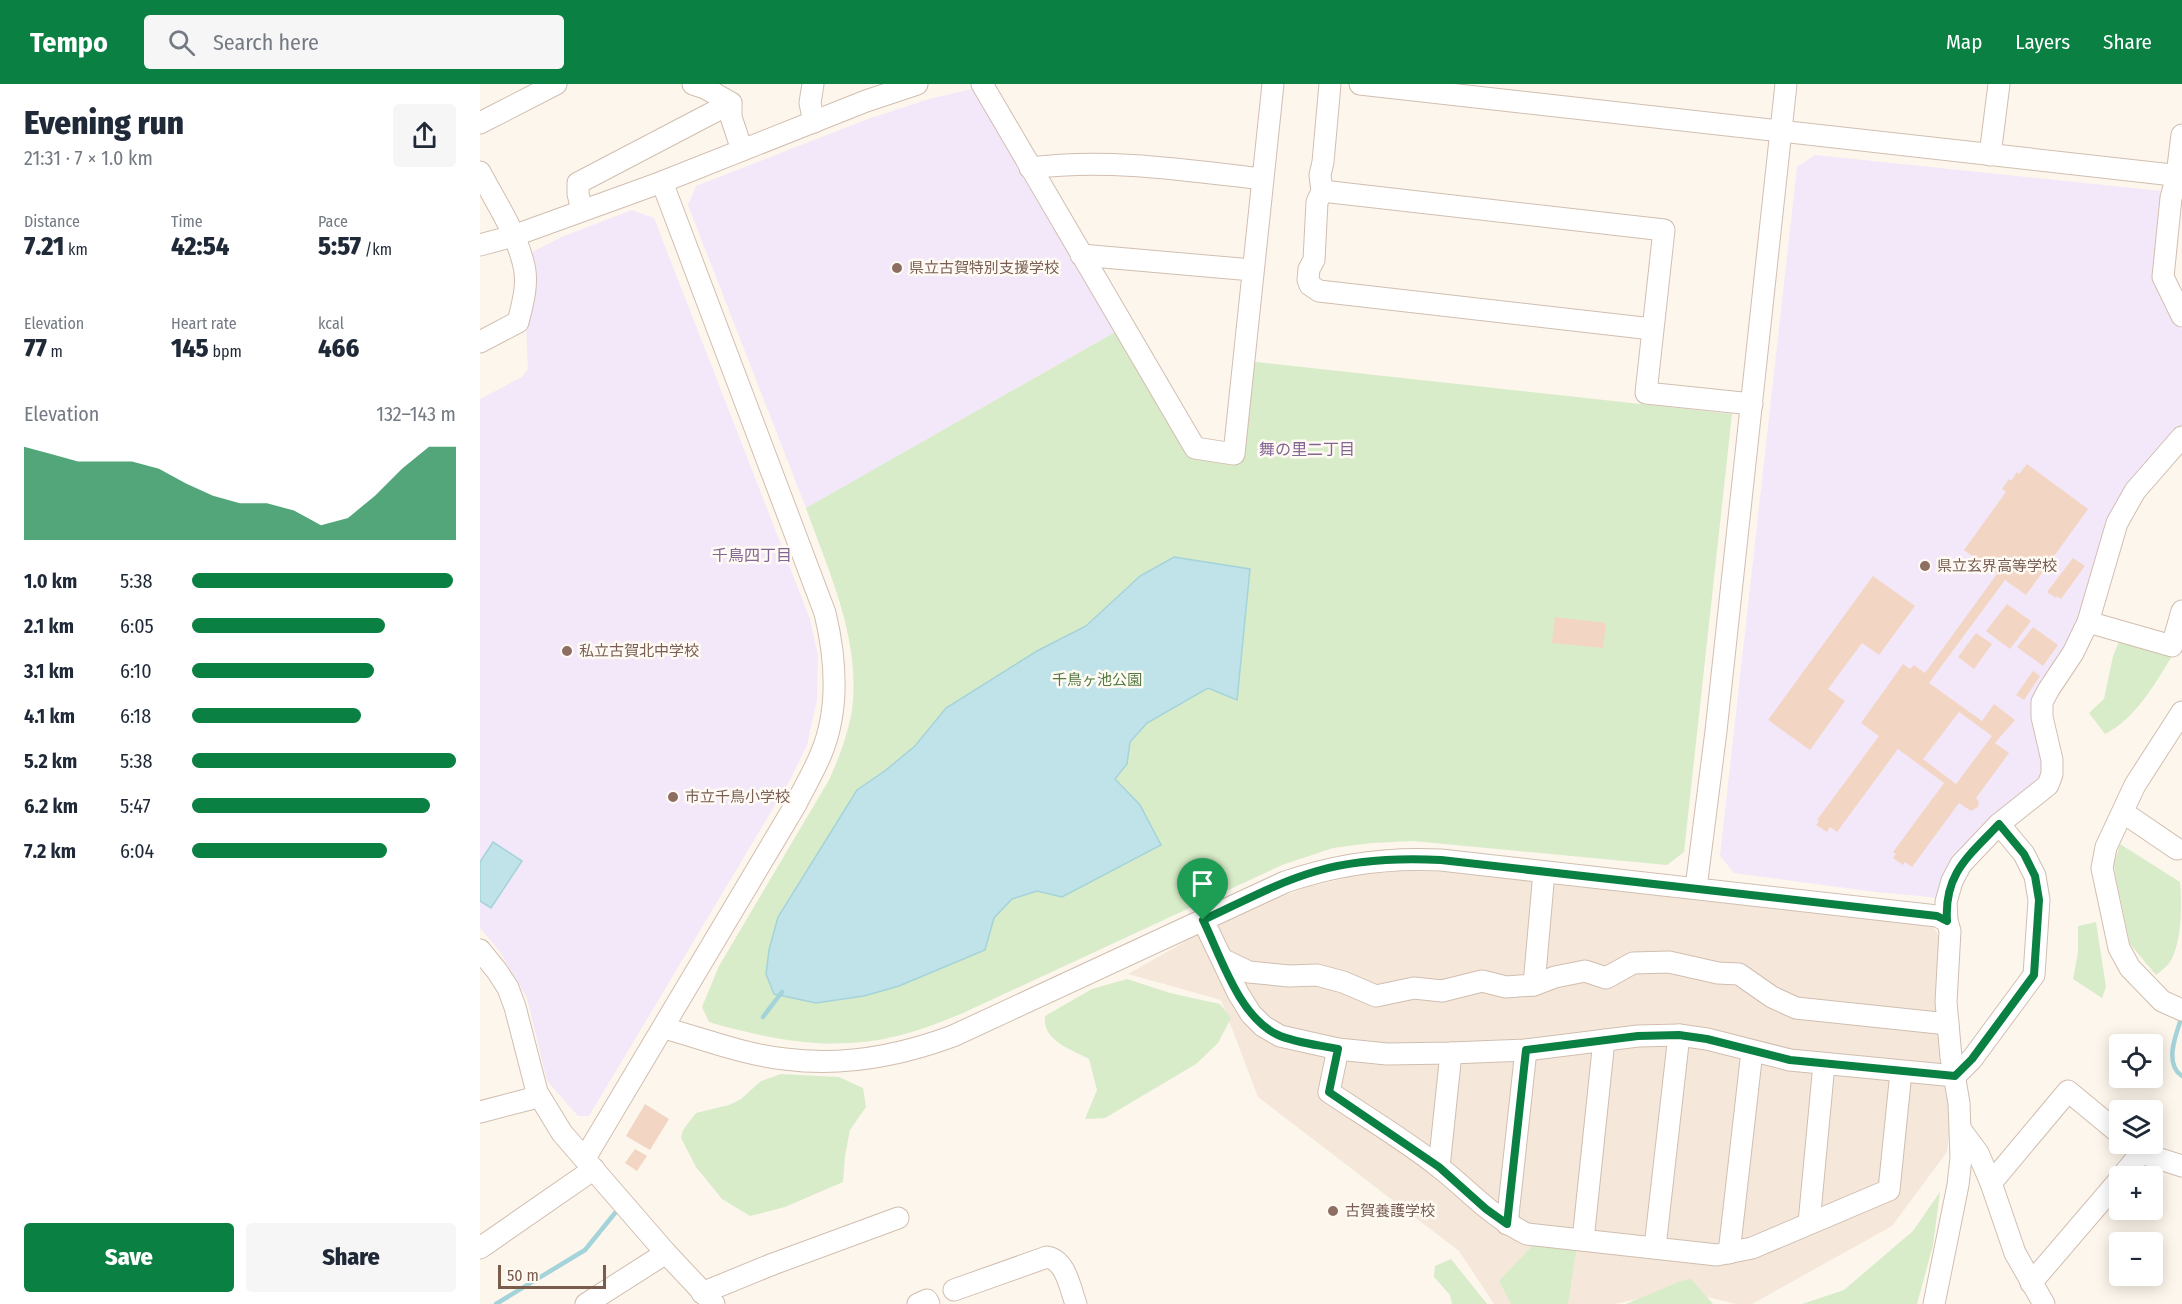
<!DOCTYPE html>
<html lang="en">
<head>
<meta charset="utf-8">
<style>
  :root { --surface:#fff; --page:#f6f6f7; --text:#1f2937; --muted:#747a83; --accent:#0b8043 }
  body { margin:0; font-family:"Fira Sans Condensed","Noto Sans JP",sans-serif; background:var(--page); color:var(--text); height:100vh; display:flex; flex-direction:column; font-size:22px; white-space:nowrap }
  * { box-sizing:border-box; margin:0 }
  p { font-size:20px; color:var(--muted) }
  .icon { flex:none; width:33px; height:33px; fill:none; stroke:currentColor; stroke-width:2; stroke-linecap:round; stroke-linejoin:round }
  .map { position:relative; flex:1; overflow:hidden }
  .drawer { display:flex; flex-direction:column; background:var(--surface); width:480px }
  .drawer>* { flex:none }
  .buttons { position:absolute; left:1629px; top:950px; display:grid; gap:12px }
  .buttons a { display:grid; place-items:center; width:54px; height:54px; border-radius:6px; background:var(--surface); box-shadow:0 3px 15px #0003; font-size:30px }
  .scale { position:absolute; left:18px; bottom:15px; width:108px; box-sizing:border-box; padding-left:6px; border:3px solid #7a5c4d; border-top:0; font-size:16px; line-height:21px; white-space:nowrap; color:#7a5c4d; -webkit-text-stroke:4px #fffaf3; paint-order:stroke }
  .pin { position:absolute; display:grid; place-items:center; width:51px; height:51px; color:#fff; margin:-62px -26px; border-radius:50% 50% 50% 0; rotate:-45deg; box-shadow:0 0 6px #0007 }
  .pin .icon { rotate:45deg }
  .round { display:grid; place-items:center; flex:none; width:63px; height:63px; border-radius:6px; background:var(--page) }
  .summary { display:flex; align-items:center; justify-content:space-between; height:102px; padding:0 24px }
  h1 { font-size:33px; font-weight:800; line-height:45px }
  .figures { display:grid; grid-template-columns:repeat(3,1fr); gap:9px; height:102px; padding:6px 24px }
  .figures div { display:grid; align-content:center }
  .figures b { font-size:26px; font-weight:800 }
  .figures small { font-size:16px; font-weight:400 }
  .figures p { font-size:16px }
  .chart { height:168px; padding:12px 24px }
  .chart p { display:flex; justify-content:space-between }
  .chart svg { width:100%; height:108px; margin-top:6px; fill:var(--accent); opacity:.7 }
  .primary-button { display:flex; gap:12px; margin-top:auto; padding:12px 24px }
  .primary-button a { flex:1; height:69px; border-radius:6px; background:var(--accent); color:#fff; font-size:24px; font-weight:800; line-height:69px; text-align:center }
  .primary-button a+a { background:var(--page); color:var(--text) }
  ul { padding:0 24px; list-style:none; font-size:20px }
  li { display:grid; grid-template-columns:96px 72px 1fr; align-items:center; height:45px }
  li i { height:15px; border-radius:8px; background:var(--accent) }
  header { display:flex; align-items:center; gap:36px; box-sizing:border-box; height:84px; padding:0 30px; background:var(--accent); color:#fff }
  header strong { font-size:28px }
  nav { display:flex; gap:33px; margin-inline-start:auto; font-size:21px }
  .search { width:420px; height:54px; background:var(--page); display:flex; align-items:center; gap:15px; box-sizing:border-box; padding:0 21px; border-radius:6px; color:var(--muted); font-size:22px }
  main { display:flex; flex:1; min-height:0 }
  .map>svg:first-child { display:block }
  .residential { fill:#f5e8da }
  .education { fill:#f3e8fa }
  .green { fill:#d8ecc9 }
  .water { fill:#bfe3e8; stroke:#a5d3da; stroke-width:1.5 }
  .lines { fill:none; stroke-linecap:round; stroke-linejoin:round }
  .stream { stroke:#a5d3da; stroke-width:4.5 }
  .building { fill:#f3d5c3; fill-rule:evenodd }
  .minor-casing { stroke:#d1beb0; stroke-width:23 }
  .minor { stroke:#fff; stroke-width:21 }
  .route-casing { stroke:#fff; stroke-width:12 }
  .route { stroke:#0b8043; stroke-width:8 }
  .education-dot { fill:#8d6e63; stroke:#fffaf3; stroke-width:2 }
  .labels { text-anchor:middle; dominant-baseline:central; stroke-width:5; stroke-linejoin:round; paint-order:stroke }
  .education-label { font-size:15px; fill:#785e54; stroke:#fffaf3; text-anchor:start }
  .park-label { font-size:15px; fill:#537a41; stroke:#fffaf3 }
  .neighbourhood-label { font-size:16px; fill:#846695; stroke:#fffaf3 }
</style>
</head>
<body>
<header>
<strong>Tempo</strong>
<div class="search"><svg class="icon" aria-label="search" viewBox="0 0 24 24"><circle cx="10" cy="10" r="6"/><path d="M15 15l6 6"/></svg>Search here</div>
<nav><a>Map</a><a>Layers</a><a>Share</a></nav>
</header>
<main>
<section class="drawer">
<div class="summary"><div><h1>Evening run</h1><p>21:31 · 7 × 1.0 km</p></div><a class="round"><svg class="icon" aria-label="share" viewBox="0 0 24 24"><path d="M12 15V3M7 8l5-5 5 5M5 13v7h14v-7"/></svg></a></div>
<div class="figures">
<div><p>Distance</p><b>7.21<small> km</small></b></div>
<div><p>Time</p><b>42:54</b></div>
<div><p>Pace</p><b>5:57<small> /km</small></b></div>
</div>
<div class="figures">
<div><p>Elevation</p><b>77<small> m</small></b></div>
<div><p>Heart rate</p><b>145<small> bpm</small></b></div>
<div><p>kcal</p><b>466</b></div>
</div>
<div class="chart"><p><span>Elevation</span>132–143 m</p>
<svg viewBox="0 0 160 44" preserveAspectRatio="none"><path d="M0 44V6L10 9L20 12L30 12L40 12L50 15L60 21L70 26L80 29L90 29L100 32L110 38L120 35L130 26L140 15L150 6L160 6V44z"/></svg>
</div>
<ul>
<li><b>1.0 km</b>5:38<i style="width:99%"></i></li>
<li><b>2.1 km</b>6:05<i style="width:73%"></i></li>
<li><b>3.1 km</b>6:10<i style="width:69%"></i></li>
<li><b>4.1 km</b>6:18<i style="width:64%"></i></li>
<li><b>5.2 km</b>5:38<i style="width:100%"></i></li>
<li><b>6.2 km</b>5:47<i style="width:90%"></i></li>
<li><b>7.2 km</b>6:04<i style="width:74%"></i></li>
</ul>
<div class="primary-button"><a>Save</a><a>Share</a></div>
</section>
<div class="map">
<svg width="1702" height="1220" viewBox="0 0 1702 1220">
  <rect width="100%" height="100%" fill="#fdf6ec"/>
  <polygon class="residential" points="896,787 989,788 1451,838 1460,854 1473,1011 1467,1068 1412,1142 1272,1220 1256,1220 1199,1206 1135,1220 1014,1220 979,1167 778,1013 741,916 648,890 757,828 828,803"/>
  <g class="education">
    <polygon points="496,4 637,247 326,424 208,121 216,102 388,35 449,15"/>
    <polygon points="1335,71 1681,107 1685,114 1676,192 1702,246 1702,343 1650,405 1606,523 1566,597 1565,688 1460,814 1396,808 1254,789 1240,772 1317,83"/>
    <polygon points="152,126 174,134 330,535 338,572 337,616 327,661 310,696 109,1032 98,1032 67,997 47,914 20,868 0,844 0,315 42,293 48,285 46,242 48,170 84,152"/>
  </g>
  <g class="green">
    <path d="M 637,247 L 712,370 L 758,378 L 768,277 L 1252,330 L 1204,768 L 1187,781 L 933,757 L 891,759 L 853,764 L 802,781 L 483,929 C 461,938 439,947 417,952 C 352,968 291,956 229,938 L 222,923 L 239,882 L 349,696 C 359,674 368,650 372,626 C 381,555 349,489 326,424 Z"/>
    <path d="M 1639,558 L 1692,572 C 1676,599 1654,636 1625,650 L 1609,629 L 1624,615 L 1633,572 Z"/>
    <path d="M 1640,760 L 1700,798 C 1702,822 1702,857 1690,878 C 1686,883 1681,887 1676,891 L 1650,860 L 1635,789 L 1634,780 Z"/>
    <polygon points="1616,838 1626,903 1622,914 1593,895 1598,868 1598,842"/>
    <path d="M 647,895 L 690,909 L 740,920 L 751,934 L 738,959 L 716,980 L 625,1034 L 605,1035 L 617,1006 L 609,975 C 591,965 562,957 565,932 L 612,905 Z"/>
    <polygon points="301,990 359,993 383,1004 386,1023 370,1046 365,1072 363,1098 305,1123 270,1132 242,1115 216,1083 201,1054 203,1046 216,1029 249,1021 261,1015 281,997"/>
    <polygon points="1460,1108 1453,1161 1437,1220 1322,1220 1364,1206 1433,1147"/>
    <polygon points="1055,1159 1097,1161 1088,1220 1031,1220 1019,1197"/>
    <polygon points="971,1175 1007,1220 972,1220 970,1211 954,1193 955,1182"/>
    <polygon points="1211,1195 1233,1220 1146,1220 1201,1197"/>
  </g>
  <g class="water">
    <polygon points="694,473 770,485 757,616 728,604 667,639 650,658 647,680 635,695 660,721 681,761 582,813 557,807 532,815 514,834 505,866 419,902 384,912 336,919 294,910 286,890 289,866 298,833 377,706 406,686 435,662 466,624 557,567 606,542 660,492"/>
    <polygon points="13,758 42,777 11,824 0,817 0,778"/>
  </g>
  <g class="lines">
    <g class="stream">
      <path d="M 1702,932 C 1697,948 1683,979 1702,992"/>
      <polyline points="283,933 302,908"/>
      <polyline points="16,1220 105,1166 135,1129"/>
    </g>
  </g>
  <g class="building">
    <path d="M 1547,380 L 1608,425 L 1546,511 L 1525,496 L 1449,599 L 1502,637 L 1514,620 L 1535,636 L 1515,659 L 1529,669 L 1496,714 L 1499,718 L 1498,723 L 1491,727 L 1479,719 L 1432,783 L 1425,778 L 1423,781 L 1413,774 L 1416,770 L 1413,768 L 1464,699 L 1418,665 L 1357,748 L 1350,743 L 1347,748 L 1336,741 L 1339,737 L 1337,736 L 1399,652 L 1381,639 L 1423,580 L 1430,585 L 1434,581 L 1445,589 L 1517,490 L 1484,466 L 1526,408 L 1522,405 L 1529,395 L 1531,397 L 1537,388 L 1539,390 ZM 1479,628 L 1512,652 L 1476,700 L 1443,675 Z"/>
    <polygon points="1593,474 1605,482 1581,515 1577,512 1576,514 1567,508"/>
    <polygon points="1393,492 1435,522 1399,571 1382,559 1348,605 1365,617 1330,666 1288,636"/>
    <polygon points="1527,520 1551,537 1530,565 1506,547"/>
    <polygon points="1075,533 1126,539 1123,564 1072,559"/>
    <polygon points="1553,543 1578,561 1563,582 1537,563"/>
    <polygon points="1496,549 1512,560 1494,585 1478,573"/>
    <polygon points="1553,587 1560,592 1544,616 1536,611"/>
    <polygon points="165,1020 189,1035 170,1066 146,1052"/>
    <polygon points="155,1065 167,1072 157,1087 145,1079"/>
  </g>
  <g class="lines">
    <g class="minor-casing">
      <g id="minor">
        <polyline points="213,0 225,4 251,19 251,33 262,66"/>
        <polyline points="333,0 330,19 334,38"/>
        <polyline points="502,0 715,364 754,370 793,0"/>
        <polyline points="850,0 843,78 840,91 842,107 837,118 834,176 829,185 828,196 830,201 839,207 1172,245"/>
        <polyline points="880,0 1702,92"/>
        <polyline points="0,39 76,0"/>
        <polyline points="1702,51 1697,91 1691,114 1683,193 1702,232"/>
        <polyline points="1510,71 1519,0"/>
        <path d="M 550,84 C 628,74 705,86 782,95"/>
        <path d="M 0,88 C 15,117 35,146 43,178 C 49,197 43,219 38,238 L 0,258"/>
        <polyline points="842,107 1184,146 1166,309 1272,320"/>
        <polyline points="102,126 98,110 98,99 251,19"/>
        <polyline points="0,161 33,152 182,98 386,17 437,0"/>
        <polyline points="601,171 772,186"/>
        <polyline points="1608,538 1692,562 1702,527"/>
        <polyline points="1702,628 1655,701 1626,763 1622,784 1639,864 1650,884 1682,917 1702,926"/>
        <polyline points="1644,729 1697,765"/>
        <polyline points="1216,804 1236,647 1306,0"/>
        <polyline points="723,836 758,909 771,930 783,942 800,952 858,965 907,970 971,969 1046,966 1158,952 1199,951 1227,955 1310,976 1475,992 1492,975 1554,891 1559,816 1555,792 1544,770 1519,740"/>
        <polyline points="1467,837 1466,818 1472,797 1481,780 1519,740 1568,701 1572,690 1572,676 1562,633 1562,618 1569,605 1593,569 1608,538 1637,439 1655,407 1702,353"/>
        <polyline points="0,866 17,887 28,904 35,923 57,1008 82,1049 186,1169 234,1220"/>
        <polyline points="742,875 769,888 809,892 837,891 863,898 896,912 934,904 962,907 1002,897 1026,903 1054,901 1075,893 1105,887 1126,894 1153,879 1189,878 1238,889 1259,890 1292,913 1316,924 1468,940"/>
        <polyline points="1054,901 1064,788"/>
        <path d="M 184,944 C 224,955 265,971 305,975 C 364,983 419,972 473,952 L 805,798 C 857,780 906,773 961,776 L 1457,832 L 1467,837 L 1470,847 L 1466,918 L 1471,973 L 1479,1019 L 1481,1074 L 1478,1101 L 1454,1220"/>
        <path d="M 858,965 L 849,1008 C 886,1033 925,1056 959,1083 C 991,1108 1010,1132 1047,1150 L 1237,1171 L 1272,1164 L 1409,1106 L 1421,988"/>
        <polyline points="0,1028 50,1015 57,1008"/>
        <polyline points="1481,1046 1498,1069 1511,1099 1535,1169 1564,1220"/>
        <polyline points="1661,1069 1702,1082"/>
        <path d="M 105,1074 L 316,720 C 324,704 334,687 341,670 C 360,625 356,575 345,529 L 182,98"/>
        <polyline points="959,1083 971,969"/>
        <polyline points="1642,1092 1661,1069 1650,1059"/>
        <polyline points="1511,1099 1588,1007 1640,1050"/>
        <polyline points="1329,1139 1344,980"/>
        <polyline points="1027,1140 1046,966"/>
        <polyline points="1103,1156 1124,956"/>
        <polyline points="1175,1163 1199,951"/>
        <polyline points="0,1164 114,1085"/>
        <polyline points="1249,1169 1272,967"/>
        <polyline points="1551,1199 1640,1095"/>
        <path d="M 474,1206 L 567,1173 C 586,1176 590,1204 596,1220"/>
        <polyline points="222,1209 293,1180 418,1134"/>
        <polyline points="106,1220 186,1169"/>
        <polyline points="438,1220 447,1216 449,1220"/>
      </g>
    </g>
    <use href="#minor" class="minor"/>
  </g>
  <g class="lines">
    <g class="route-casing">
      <path id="route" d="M 1519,740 L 1544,770 L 1555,792 L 1559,816 L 1554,891 L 1492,975 L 1475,992 L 1310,976 L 1227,955 L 1199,951 L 1158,952 L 1046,966 L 1027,1140 L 1006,1125 L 959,1083 L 849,1008 L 858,965 C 839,961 816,959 798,951 C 759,933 741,873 723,836 C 760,819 798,798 837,787 C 878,775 920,774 961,776 L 1457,832 L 1467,837 C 1464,789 1489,772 1519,740 Z"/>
    </g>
    <use href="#route" class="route"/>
  </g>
  <g class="education-dot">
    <circle cx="417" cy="184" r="6"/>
    <circle cx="1445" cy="482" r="6"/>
    <circle cx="87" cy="567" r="6"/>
    <circle cx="193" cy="713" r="6"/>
    <circle cx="853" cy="1127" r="6"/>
  </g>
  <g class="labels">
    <g class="education-label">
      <text x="429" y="184">県立古賀特別支援学校</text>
      <text x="1457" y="482">県立玄界高等学校</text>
      <text x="99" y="567">私立古賀北中学校</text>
      <text x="205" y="713">市立千鳥小学校</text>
      <text x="865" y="1127">古賀養護学校</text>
    </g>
    <g class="park-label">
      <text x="617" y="596">千鳥ヶ池公園</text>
    </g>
    <g class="neighbourhood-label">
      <text x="827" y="365">舞の里二丁目</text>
      <text x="272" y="471">千鳥四丁目</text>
    </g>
  </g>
</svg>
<div class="buttons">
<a><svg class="icon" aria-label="locate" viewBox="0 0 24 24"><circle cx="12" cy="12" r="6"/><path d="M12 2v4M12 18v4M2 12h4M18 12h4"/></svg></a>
<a><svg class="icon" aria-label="layers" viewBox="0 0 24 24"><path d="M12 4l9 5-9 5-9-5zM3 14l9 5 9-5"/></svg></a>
<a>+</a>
<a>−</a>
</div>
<div class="scale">50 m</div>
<div class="pin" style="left:723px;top:836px;background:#1e9e55"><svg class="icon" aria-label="arrive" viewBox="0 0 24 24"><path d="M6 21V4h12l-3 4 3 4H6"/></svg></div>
</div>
</main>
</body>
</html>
